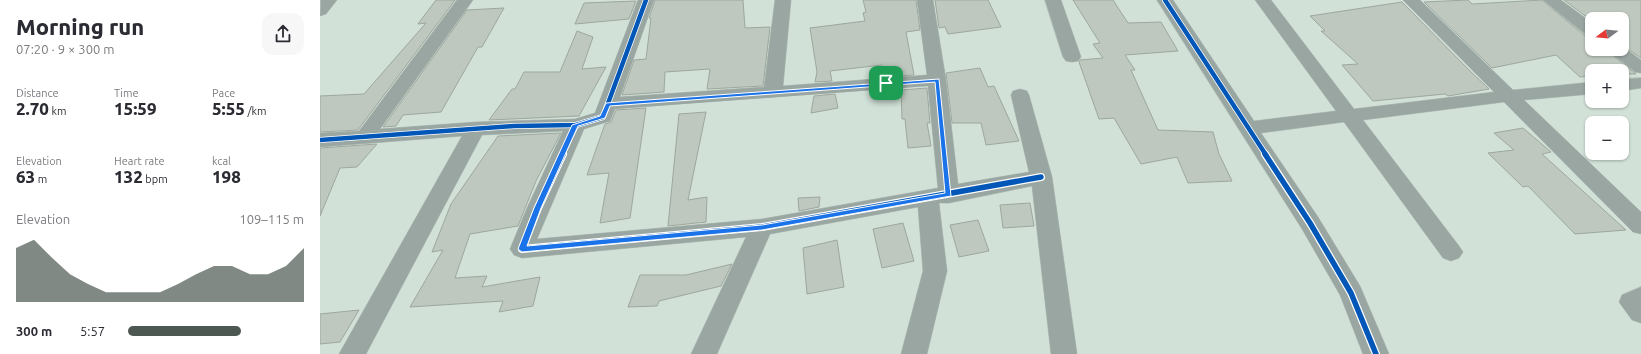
<!DOCTYPE html>
<html lang="en">
<head>
<meta charset="utf-8">
<style>
  :root { --surface:#fff; --page:#f7f7f7; --text:#2b2b33; --muted:#7c7c81; --accent:#4c5851 }
  body { margin:0; font-family:Ubuntu,sans-serif; background:var(--page); color:var(--text); height:100vh; display:flex; flex-direction:column; font-size:15px; white-space:nowrap }
  * { box-sizing:border-box; margin:0 }
  p { font-size:13px; color:var(--muted) }
  .icon { flex:none; width:22px; height:22px; fill:none; stroke:currentColor; stroke-width:2; stroke-linecap:round; stroke-linejoin:round }
  .map { position:relative; flex:1; overflow:hidden }
  .details { display:flex; flex-direction:column; background:var(--surface); width:320px }
  .details>* { flex:none }
  .needle { width:26px; rotate:254deg }
  .buttons { position:absolute; left:1265px; top:12px; display:grid; gap:8px }
  .buttons a { display:grid; place-items:center; width:44px; height:44px; border-radius:8px; background:var(--surface); box-shadow:0 1px 3px #0004; font-size:20px }
  .pin { position:absolute; display:grid; place-items:center; width:34px; height:34px; color:#fff; margin:-17px; border-radius:8px; box-shadow:0 2px 6px #0006 }
  .round { display:grid; place-items:center; flex:none; width:42px; height:42px; border-radius:12px; background:var(--page) }
  .overview { display:flex; align-items:center; justify-content:space-between; height:68px; padding:0 16px }
  h1 { font-size:22px; font-weight:800; line-height:30px }
  .stats { display:grid; grid-template-columns:repeat(3,1fr); gap:6px; height:68px; padding:4px 16px }
  .stats div { display:grid; align-content:center }
  .stats b { font-size:17px; font-weight:800 }
  .stats small { font-size:11px; font-weight:400 }
  .stats p { font-size:11px }
  .chart { height:112px; padding:8px 16px }
  .chart p { display:flex; justify-content:space-between }
  .chart svg { width:100%; height:72px; margin-top:4px; fill:var(--accent); opacity:.7 }
  ul { padding:0 16px; list-style:none; font-size:13px }
  li { display:grid; grid-template-columns:64px 48px 1fr; align-items:center; height:30px }
  li i { height:10px; border-radius:5px; background:var(--accent) }
  main { display:flex; flex:1; min-height:0 }
  .map>svg:first-child { display:block }
  .building { fill:#bec8be; stroke:#9da79d }
  .lines { fill:none; stroke-linecap:round; stroke-linejoin:round }
  .minor-casing { stroke:#b2beb7; stroke-width:1 }
  .minor { fill:#9aa6a2; fill-rule:evenodd }
  .cycleway-far1-casing { stroke:#fff; stroke-width:6 }
  .cycleway-casing { stroke:#fff; stroke-width:8 }
  .cycleway-far1 { stroke:#0057b8; stroke-width:4.5 }
  .cycleway { stroke:#0057b8; stroke-width:5.5 }
  .route { fill:#1a73e8; stroke:#fff; fill-rule:evenodd }
</style>
</head>
<body>
<main>
<section class="details">
<div class="overview"><div><h1>Morning run</h1><p>07:20 · 9 × 300 m</p></div><a class="round"><svg class="icon" aria-label="share" viewBox="0 0 24 24"><path d="M12 15V3M7 8l5-5 5 5M5 13v7h14v-7"/></svg></a></div>
<div class="stats">
<div><p>Distance</p><b>2.70<small> km</small></b></div>
<div><p>Time</p><b>15:59</b></div>
<div><p>Pace</p><b>5:55<small> /km</small></b></div>
</div>
<div class="stats">
<div><p>Elevation</p><b>63<small> m</small></b></div>
<div><p>Heart rate</p><b>132<small> bpm</small></b></div>
<div><p>kcal</p><b>198</b></div>
</div>
<div class="chart"><p><span>Elevation</span>109–115 m</p>
<svg viewBox="0 0 160 44" preserveAspectRatio="none"><path d="M0 44V11L10 6L20 17L30 27L40 33L50 38L60 38L70 38L80 38L90 33L100 27L110 22L120 22L130 27L140 27L150 22L160 11V44z"/></svg>
</div>
<ul>
<li><b>300 m</b>5:57<i style="width:64%"></i></li>
</ul>
</section>
<div class="map">
<svg width="1321" height="354" viewBox="0 0 1321 354">
  <rect width="100%" height="100%" fill="#d1e1d7"/>
  <g class="building">
    <polygon points="116,0 135,0 38,130 0,132 0,96 44,94 106,23 98,24"/>
    <polygon points="335,0 423,0 425,28 450,27 443,86 387,89 390,69 345,72 344,92 302,95 314,60 326,59 331,18 329,18"/>
    <polygon points="543,0 596,0 600,30 586,32 594,75 563,77 562,65 510,71 512,81 495,82 497,72 490,28 545,21 543,13 546,12"/>
    <polygon points="615,0 668,0 681,27 628,34 625,27 619,28"/>
    <polygon points="753,0 793,0 808,23 841,22 858,51 805,55 815,70 811,70 838,130 893,132 899,154 912,181 868,183 857,157 821,164 794,118 779,119 759,62 760,60 783,58 773,44 780,43"/>
    <polygon points="1148,0 1152,4 1222,0 1265,36 1272,37 1272,49 1285,49 1316,74 1302,74 1302,71 1272,71 1272,76 1260,77 1236,55 1172,68 1104,2"/>
    <polygon points="1244,0 1321,0 1321,58 1302,45 1302,19 1272,19 1272,21"/>
    <polygon points="316,1 309,19 255,24 264,3"/>
    <polygon points="1082,2 1149,70 1169,89 1128,96 1125,94 1053,101 1022,65 1038,64 1001,31 1005,31 990,16"/>
    <polygon points="184,8 162,47 158,47 121,112 83,115 76,126 63,127 147,10"/>
    <polygon points="257,31 273,37 262,69 286,67 259,116 169,120 192,89 195,89 204,72 240,72"/>
    <polygon points="660,68 668,87 674,86 699,141 666,145 661,123 632,123 626,73"/>
    <polygon points="607,88 610,123 607,123 611,146 588,148 585,119 582,119 581,90"/>
    <polygon points="515,94 518,108 491,113 494,96"/>
    <polygon points="326,108 310,218 280,223 289,173 267,175 285,124 291,122 296,110"/>
    <polygon points="386,112 368,200 387,197 386,222 348,226 359,114"/>
    <polygon points="1203,128 1231,152 1222,154 1306,230 1255,234 1208,186 1203,187 1168,153 1194,150 1174,133"/>
    <polygon points="241,133 216,181 198,226 150,234 135,278 167,276 162,287 220,277 213,306 179,312 183,301 90,307 123,250 112,252 131,204 178,136"/>
    <polygon points="57,144 37,167 20,168 0,216 0,148"/>
    <polygon points="500,197 499,207 479,211 478,198"/>
    <polygon points="710,203 714,226 683,228 680,205"/>
    <polygon points="658,220 669,251 639,257 630,225"/>
    <polygon points="583,223 594,261 562,268 553,229"/>
    <polygon points="517,240 524,287 487,294 483,248"/>
    <polygon points="412,264 401,286 339,301 337,306 308,307 320,275 366,275"/>
    <polygon points="39,310 20,342 0,344 0,314"/>
  </g>
  <g class="lines">
    <g class="minor-casing">
      <g id="minor">
        <polygon points="1,0 17,0 6,14 0,16"/>
        <path d="M 137,0 L 153,0 L 60,129 L 156,122 L 255,119 L 275,113 L 318,0 L 334,0 L 300,97 L 444,87 L 455,0 L 471,0 L 463,86 L 607,75 L 597,0 L 613,0 L 626,80 L 638,184 L 709,172 L 691,95 L 693,91 L 700,89 L 707,91 L 709,95 L 732,177 L 757,354 L 731,354 L 712,186 L 629,203 L 619,203 L 627,271 L 607,354 L 581,354 L 603,271 L 598,207 L 450,234 L 397,354 L 371,354 L 426,237 L 202,258 L 194,255 L 190,249 L 207,208 L 243,131 L 162,135 L 46,354 L 19,354 L 142,136 L 0,147 L 0,133 L 39,131 ZM 608,86 L 618,188 L 442,219 L 217,239 L 264,129 L 290,121 L 295,109 Z"/>
        <polygon points="725,0 741,0 761,57 758,61 752,62 746,61 743,57"/>
        <polygon points="837,0 853,0 934,121 1016,111 935,0 951,0 1034,109 1174,92 1083,0 1100,0 1193,90 1272,82 1272,94 1204,100 1321,212 1321,234 1313,232 1184,102 1043,120 1139,246 1143,252 1139,258 1131,261 1123,258 1024,122 941,133 998,217 1040,286 1069,354 1043,354 1020,295 982,229"/>
        <polygon points="1223,0 1241,0 1272,23 1272,36 1266,35"/>
        <polygon points="1302,46 1321,60 1321,73 1315,72 1286,49 1302,49"/>
        <polygon points="1321,78 1321,88 1302,91 1302,79"/>
        <polygon points="1321,287 1321,323 1312,320 1299,302 1302,295"/>
      </g>
    </g>
    <use href="#minor" class="minor"/>
    <g class="cycleway-far1-casing">
      <g id="cycleway-far1">
        <polyline points="845,0 946,155"/>
        <polyline points="0,140 194,126 256,125 283,117 326,0"/>
        <polyline points="242,155 256,125"/>
      </g>
    </g>
    <g class="cycleway-casing">
      <g id="cycleway">
        <polyline points="243,154 218,208 202,249 442,227 721,177"/>
        <polyline points="945,154 990,223 1031,293 1056,354"/>
      </g>
    </g>
    <use href="#cycleway-far1" class="cycleway-far1"/>
    <use href="#cycleway" class="cycleway"/>
  </g>
  <path class="route" d="M 619,79 L 631,196 L 442,230 L 202,252 L 198,249 L 214,208 L 252,125 L 280,116 L 286,103 ZM 615,82 L 625,193 L 442,225 L 207,246 L 221,208 L 258,126 L 285,118 L 290,106 Z"/>
</svg>
<div class="buttons">
<a><svg class="needle" viewBox="-14 -14 28 28"><path d="M0-13l5 13h-10z" fill="#e53935"/><path d="M0 13l5-13h-10z" fill="#7c7c81"/></svg></a>
<a>+</a>
<a>−</a>
</div>
<div class="pin" style="left:566px;top:83px;background:#1e9e55"><svg class="icon" aria-label="arrive" viewBox="0 0 24 24"><path d="M6 21V4h12l-3 4 3 4H6"/></svg></div>
</div>
</main>
</body>
</html>
